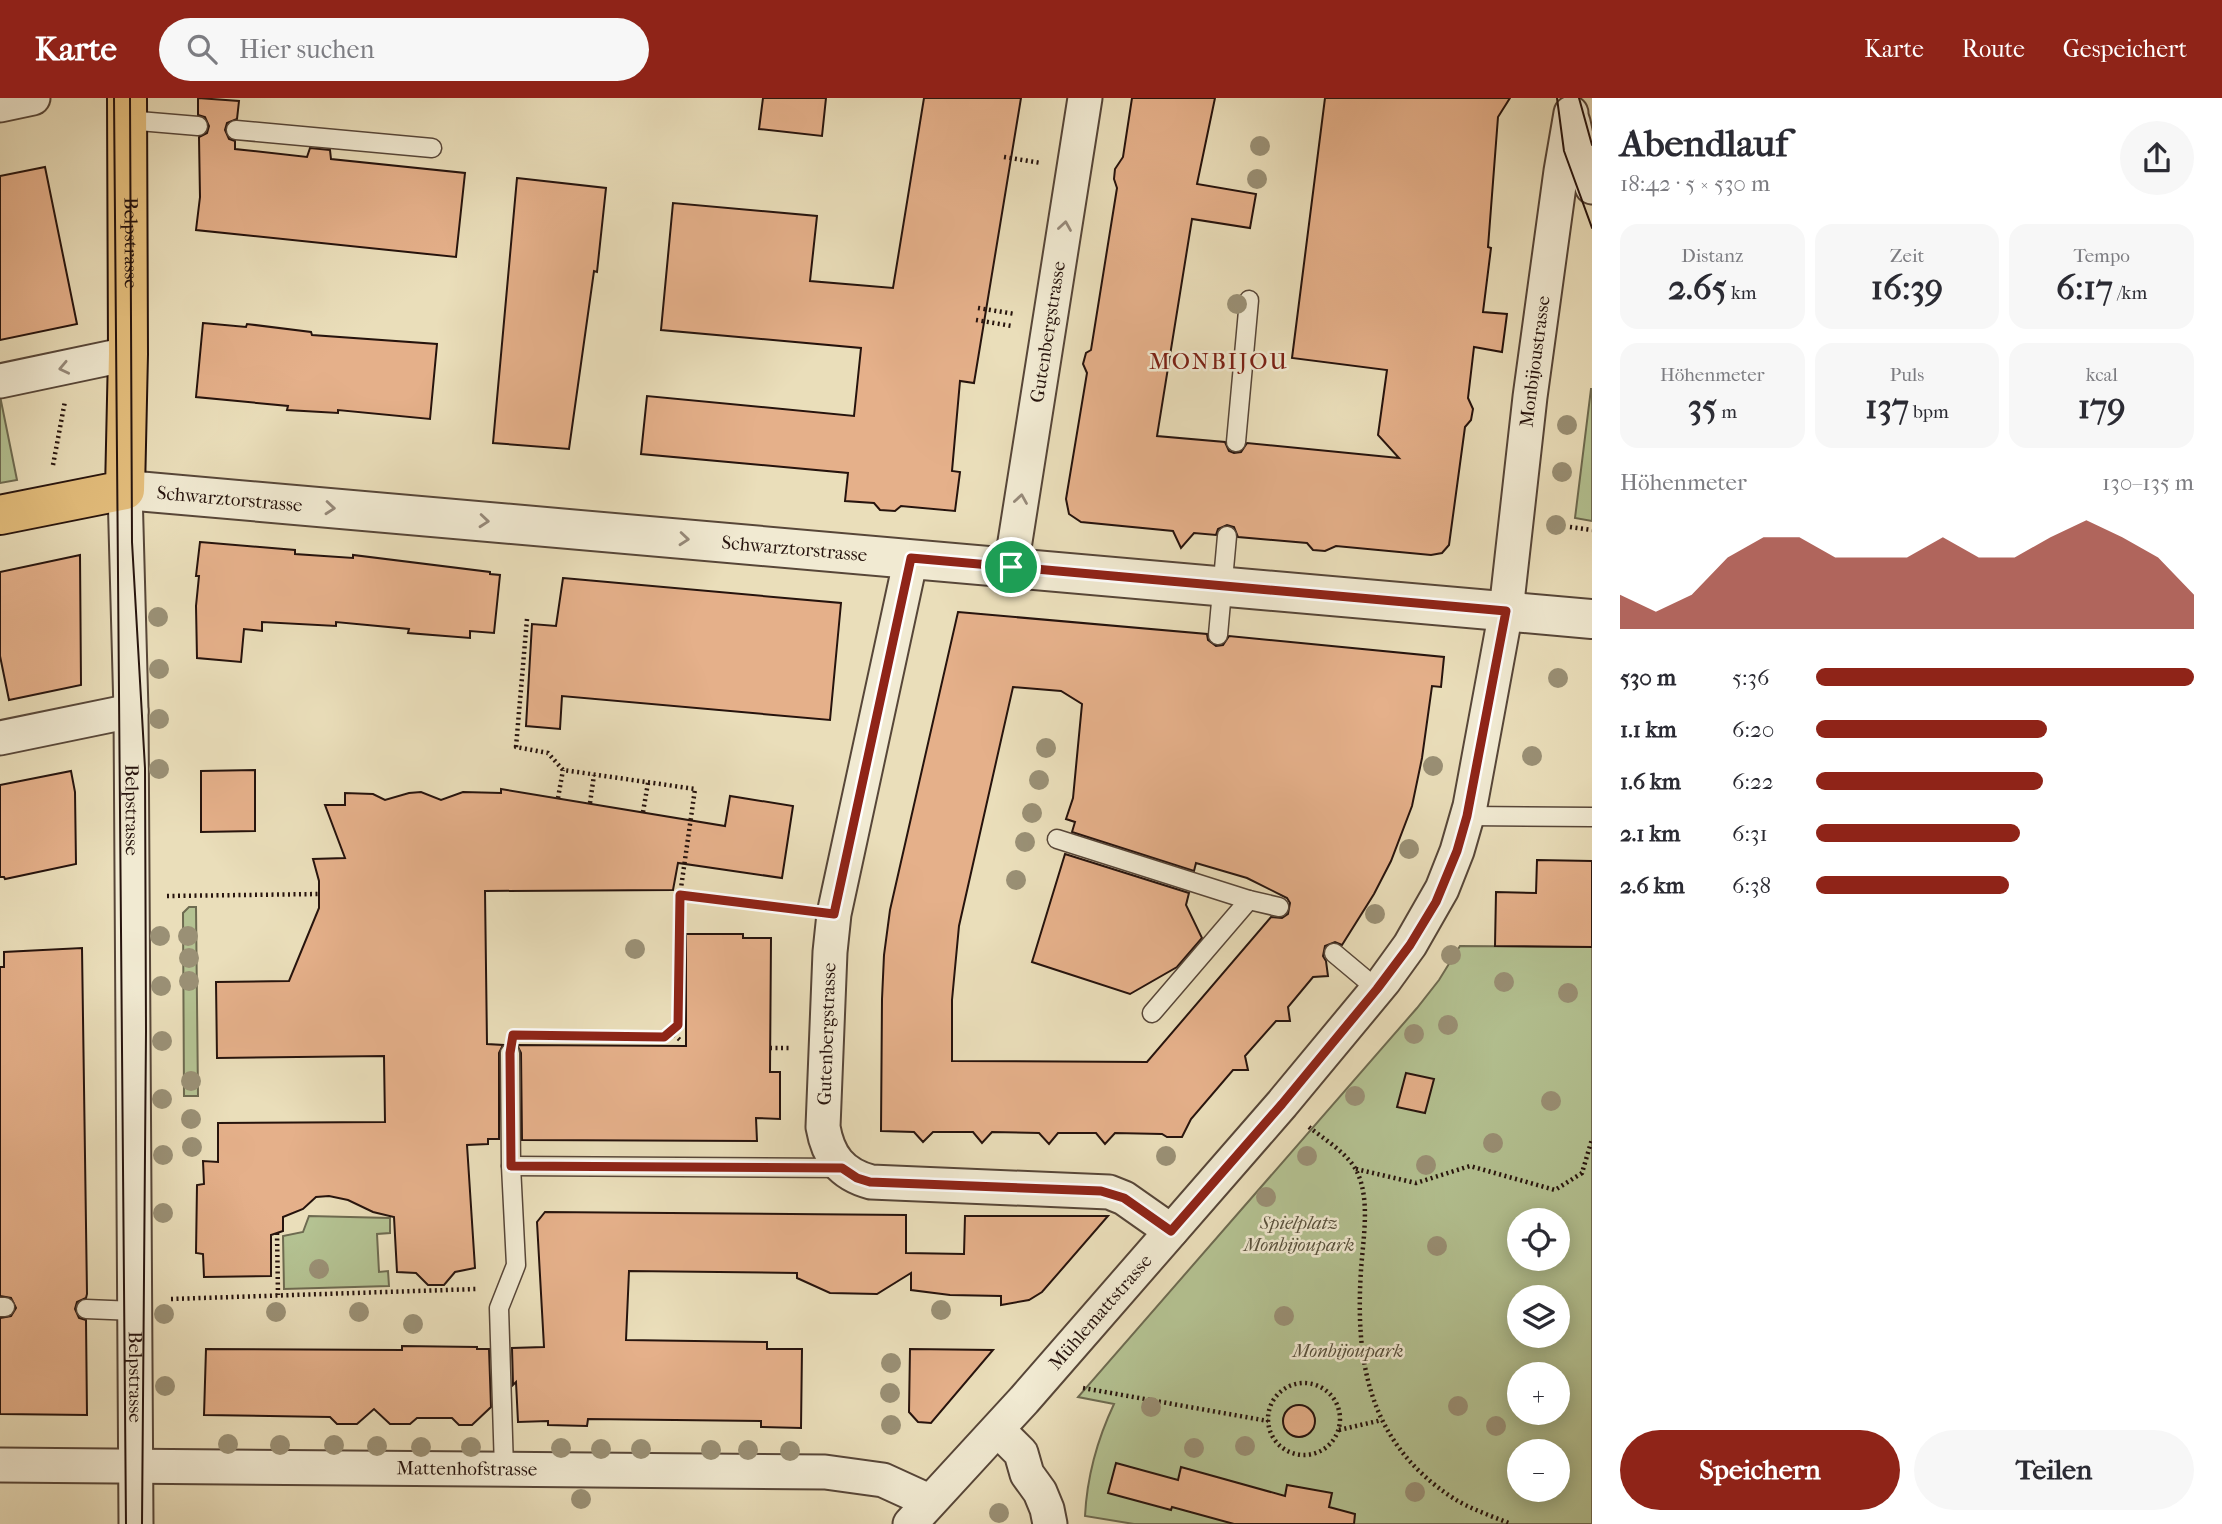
<!DOCTYPE html>
<html lang="de">
<head>
<meta charset="utf-8">
<style>
  :root { --surface:#fff; --page:#f7f7f7; --text:#2b2b33; --muted:#7c7c81; --accent:#8f2418 }
  body { margin:0; font-family:"IM FELL French Canon",serif; background:var(--page); color:var(--text); height:100vh; display:flex; flex-direction:column; font-size:26px; white-space:nowrap }
  * { box-sizing:border-box; margin:0 }
  p { font-size:23px; color:var(--muted) }
  .icon { flex:none; width:38px; height:38px; fill:none; stroke:currentColor; stroke-width:2; stroke-linecap:round; stroke-linejoin:round }
  .map { position:relative; flex:1; overflow:hidden }
  .details { display:flex; flex-direction:column; background:var(--surface); width:630px }
  .details>* { flex:none }
  .buttons { position:absolute; left:1507px; top:1110px; display:grid; gap:14px }
  .buttons a { display:grid; place-items:center; width:63px; height:63px; border-radius:50%; background:var(--surface); box-shadow:0 4px 18px #0003; font-size:35px }
  .pin { position:absolute; display:grid; place-items:center; width:60px; height:60px; color:#fff; margin:-30px; border:4px solid #fff; border-radius:50%; box-shadow:0 2px 7px #0007 }
  .round { display:grid; place-items:center; flex:none; width:74px; height:74px; border-radius:37px; background:var(--page) }
  .head { display:flex; align-items:center; justify-content:space-between; height:119px; padding:0 28px }
  h1 { font-size:38px; font-weight:700; line-height:52px }
  .stats { display:grid; grid-template-columns:repeat(3,1fr); gap:10px; height:119px; padding:7px 28px }
  .stats div { display:grid; align-content:center; border-radius:18px; background:var(--page); text-align:center }
  .stats b { font-size:35px; font-weight:700 }
  .stats small { font-size:19px; font-weight:400 }
  .stats p { font-size:19px }
  .chart { height:196px; padding:14px 28px }
  .chart p { display:flex; justify-content:space-between }
  .chart svg { width:100%; height:126px; margin-top:7px; fill:var(--accent); opacity:.7 }
  .action { display:flex; gap:14px; margin-top:auto; padding:14px 28px }
  .action a { flex:1; height:80px; border-radius:42px; background:var(--accent); color:#fff; font-size:28px; font-weight:700; line-height:80px; text-align:center }
  .action a+a { background:var(--page); color:var(--text) }
  ul { padding:0 28px; list-style:none; font-size:23px }
  li { display:grid; grid-template-columns:112px 84px 1fr; align-items:center; height:52px }
  li i { height:18px; border-radius:9px; background:var(--accent) }
  header { display:flex; align-items:center; gap:42px; box-sizing:border-box; height:98px; padding:0 35px; background:var(--accent); color:#fff }
  header strong { font-size:33px }
  nav { display:flex; gap:38px; margin-inline-start:auto; font-size:24px }
  .search { width:490px; height:63px; background:var(--page); display:flex; align-items:center; gap:18px; box-sizing:border-box; padding:0 24px; border-radius:38px; color:var(--muted); font-size:26px }
  main { display:flex; flex:1; min-height:0 }
  .map>svg:first-child { display:block }
  .green { fill:#b4c292; stroke:#6d6a50; stroke-width:2; fill-rule:evenodd }
  .building { fill:#e5b08a; stroke:#26130d; stroke-width:2; fill-rule:evenodd }
  .lines { fill:none; stroke-linecap:round; stroke-linejoin:round }
  .service-casing { stroke:#574638; stroke-width:21 }
  .minor-casing { stroke:#574638; stroke-width:37 }
  .tertiary-casing { stroke:#574638; stroke-width:42 }
  .primary-casing { stroke:#26130d; stroke-width:42 }
  .path { stroke:#26130d; stroke-width:4.5; stroke-dasharray:2 3.5; stroke-linecap:butt }
  .service { stroke:#f1ead2; stroke-width:18 }
  .minor { stroke:#f1ead2; stroke-width:33 }
  .tertiary { stroke:#f1ead2; stroke-width:38 }
  .primary { stroke:#e5bf7d; stroke-width:38 }
  .tram { stroke:#26130d; stroke-width:2 }
  .tree { fill:#9a9075 }
  .oneway { stroke:#968979 }
  .route-casing { stroke:#fff; stroke-width:14 }
  .route { stroke:#8f2418; stroke-width:9 }
  .labels { text-anchor:middle; dominant-baseline:central; stroke-width:5; stroke-linejoin:round; paint-order:stroke }
  .street-label { font-size:19px; fill:#26130d; stroke:#f1ead2 }
  .park-label { font-size:19px; font-style:italic; fill:#58503c; stroke:#f1ead2 }
  .quarter-label { font-size:23px; letter-spacing:2px; fill:#7a1f14; stroke:#f1ead2 }
</style>
</head>
<body>
<header>
<strong>Karte</strong>
<div class="search"><svg class="icon" aria-label="search" viewBox="0 0 24 24"><circle cx="10" cy="10" r="6"/><path d="M15 15l6 6"/></svg>Hier suchen</div>
<nav><a>Karte</a><a>Route</a><a>Gespeichert</a></nav>
</header>
<main>
<div class="map">
<svg width="1592" height="1426" viewBox="0 0 1592 1426">
  <rect width="100%" height="100%" fill="#eadeba"/>
  <filter id="stains"><feTurbulence type="fractalNoise" baseFrequency=".00286" numOctaves="4"/><feColorMatrix values="0 0 0 0 .2 0 0 0 0 .09 0 0 0 0 .02 0 0 0 .5 -.17"/></filter>
  <radialGradient id="worn" r=".72"><stop offset=".6" stop-color="#630" stop-opacity="0"/><stop offset="1" stop-color="#630" stop-opacity=".3"/></radialGradient>
  <g class="green">
    <polygon points="1591,291 1592,291 1592,423 1575,420"/>
    <polygon points="0,298 17,382 0,385"/>
    <polygon points="189,809 196,809 198,998 184,998 183,815"/>
    <path d="M 1460,848 L 1592,849 L 1592,1426 L 1134,1426 L 1085,1418 C 1087,1378 1097,1342 1114,1306 L 1078,1299 L 1417,910 L 1439,882 ZM 1519,1122 L 1558,1122 L 1558,1160 L 1519,1160 ZM 1519,1199 L 1558,1199 L 1558,1237 L 1519,1237 ZM 1519,1276 L 1558,1276 L 1558,1314 L 1519,1314 ZM 1519,1353 L 1558,1353 L 1558,1391 L 1519,1391 Z"/>
    <polygon points="309,1118 390,1120 390,1135 377,1136 379,1174 388,1173 389,1188 284,1191 283,1138 303,1134"/>
  </g>
  <g class="building">
    <polygon points="198,0 239,3 237,21 227,25 225,32 229,41 235,43 235,51 307,59 310,50 330,52 331,61 465,75 456,159 196,132 200,99 199,39 207,35 209,28 205,19 198,17"/>
    <polygon points="763,0 826,0 822,38 759,31"/>
    <polygon points="924,0 1021,0 974,285 960,283 952,373 960,374 955,413 901,408 895,413 880,412 874,405 845,403 848,375 641,356 647,298 854,318 861,250 661,232 673,105 817,118 810,183 893,190"/>
    <polygon points="1132,0 1215,0 1197,86 1256,96 1250,130 1192,121 1157,338 1225,344 1229,353 1234,355 1241,354 1247,345 1399,360 1378,337 1387,272 1292,260 1325,0 1510,0 1498,19 1488,149 1491,150 1483,214 1507,216 1502,254 1474,249 1468,300 1473,311 1471,322 1465,329 1449,447 1442,455 1431,457 1336,448 1325,453 1313,452 1307,445 1238,439 1234,429 1227,427 1218,431 1216,437 1194,435 1181,450 1173,433 1081,424 1069,416 1066,401 1087,275 1083,266 1086,255 1091,252 1117,90 1114,81 1115,71 1123,59"/>
    <polygon points="45,69 77,226 0,242 0,78"/>
    <polygon points="517,80 606,90 597,174 594,173 569,351 493,345"/>
    <polygon points="203,225 246,229 247,226 311,234 312,237 437,246 430,321 338,312 338,315 287,312 288,308 196,299"/>
    <polygon points="200,444 295,452 295,456 353,460 353,457 490,474 490,476 500,477 494,535 470,533 470,540 408,535 409,531 336,524 336,528 262,524 262,533 244,531 241,564 197,560 196,508 199,478 196,478"/>
    <polygon points="80,457 81,587 9,602 0,558 0,474"/>
    <polygon points="563,480 841,505 830,622 562,598 560,631 526,628 532,526 556,528"/>
    <path d="M 958,514 L 1207,536 L 1208,542 L 1216,548 L 1223,547 L 1229,538 L 1444,559 L 1441,589 L 1432,588 L 1422,660 L 1412,708 L 1391,763 L 1374,796 L 1342,847 L 1335,844 L 1325,848 L 1323,858 L 1326,863 L 1328,878 L 1313,879 L 1288,909 L 1290,923 L 1276,923 L 1245,958 L 1248,972 L 1233,972 L 1191,1021 L 1182,1039 L 1167,1039 L 1162,1036 L 1115,1035 L 1105,1046 L 1096,1035 L 1058,1035 L 1049,1046 L 1039,1035 L 992,1034 L 982,1045 L 973,1034 L 933,1034 L 923,1044 L 914,1034 L 881,1033 L 882,901 L 884,857 L 890,812 ZM 1013,589 L 1061,593 L 1082,606 L 1073,700 L 1066,721 L 1075,724 L 1072,734 L 1194,773 L 1196,765 L 1247,780 L 1287,800 L 1290,805 L 1288,816 L 1282,820 L 1271,819 L 1147,964 L 952,963 L 952,902 L 959,828 Z"/>
    <polygon points="255,672 255,733 201,734 201,673"/>
    <polygon points="71,673 75,694 76,766 5,781 4,779 0,779 0,687"/>
    <polygon points="501,691 725,728 730,698 793,708 782,780 678,765 673,792 485,793 487,946 503,947 499,955 499,1041 488,1041 488,1046 467,1047 475,1170 455,1174 444,1187 428,1187 416,1175 397,1174 394,1119 373,1114 348,1102 329,1098 316,1099 303,1111 283,1119 283,1133 271,1137 271,1178 204,1179 203,1156 196,1155 197,1087 204,1086 203,1063 218,1064 218,1025 385,1024 384,958 217,960 216,884 289,883 319,810 319,783 313,761 345,760 325,707 345,707 345,695 373,696 385,702 409,695 421,694 441,702 463,694 501,695"/>
    <polygon points="1065,756 1189,795 1186,807 1202,840 1177,869 1130,896 1032,864"/>
    <polygon points="1537,762 1592,763 1592,849 1495,848 1496,794 1536,795"/>
    <polygon points="686,836 743,836 743,840 771,840 770,974 780,974 780,1021 756,1020 757,1043 522,1042 521,955 517,947 686,948"/>
    <polygon points="82,850 87,1196 86,1200 77,1204 75,1211 79,1220 86,1222 87,1317 0,1316 0,1220 11,1218 16,1210 11,1200 0,1198 0,869 4,869 4,854"/>
    <polygon points="1406,975 1434,981 1425,1015 1397,1009"/>
    <polygon points="545,1114 906,1117 906,1155 964,1156 965,1118 1108,1118 1042,1194 1029,1202 1001,1207 1001,1198 950,1197 911,1192 911,1175 877,1196 830,1195 797,1180 797,1175 629,1173 626,1242 767,1244 767,1251 802,1251 801,1330 761,1329 761,1323 588,1321 587,1328 548,1327 548,1323 518,1324 516,1284 513,1287 512,1250 544,1249 537,1124"/>
    <polygon points="402,1248 477,1249 477,1251 489,1251 491,1309 472,1327 459,1327 452,1320 417,1320 410,1326 390,1326 374,1311 357,1326 337,1326 330,1319 204,1317 206,1251 402,1252"/>
    <polygon points="910,1251 993,1252 931,1325 918,1324 909,1314"/>
    <circle cx="1299" cy="1323" r="16"/>
    <polygon points="1116,1365 1178,1382 1181,1369 1285,1398 1287,1387 1332,1395 1329,1409 1355,1416 1354,1426 1234,1426 1172,1409 1171,1412 1108,1395"/>
  </g>
  <g class="lines">
    <g class="service-casing">
      <g id="service">
        <polyline points="127,22 198,28"/>
        <polyline points="236,32 432,50"/>
        <polyline points="1236,344 1249,202"/>
        <polyline points="1218,537 1227,438"/>
        <polyline points="1467,718 1592,719"/>
        <polyline points="1057,741 1249,802"/>
        <polyline points="1334,855 1377,891"/>
        <polyline points="1152,915 1249,802 1279,809"/>
        <polyline points="511,1068 842,1070"/>
        <polyline points="0,1209 5,1209"/>
        <polyline points="86,1211 135,1213"/>
        <polyline points="504,1371 499,1210 516,1167 511,1068 510,955"/>
      </g>
    </g>
    <g class="minor-casing">
      <g id="minor">
        <polyline points="0,7 33,0"/>
        <polyline points="1573,24 1579,51 1592,89"/>
        <polyline points="0,283 128,256"/>
        <path id="s1" d="M 125,392 L 131,613 L 136,1426"/>
        <path d="M 911,460 L 834,816 L 830,854 L 823,1029 C 828,1058 841,1076 871,1084 L 1109,1094 L 1124,1100 L 1171,1133"/>
        <path id="s2" d="M 1011,469 L 1085,0"/>
        <polyline points="0,640 131,613"/>
        <polyline points="998,1332 1021,1355 1027,1376 1040,1394 1047,1411 1050,1426"/>
        <path id="s3" d="M 0,1367 L 825,1374 L 883,1382 L 929,1403"/>
        <path id="s4" d="M 910,1426 L 1024,1302 L 1282,1006 L 1384,883 L 1410,847 L 1442,791 L 1457,753 L 1470,708 L 1506,513 L 1530,299 L 1561,73 L 1571,15"/>
      </g>
    </g>
    <g class="tertiary-casing">
      <g id="tertiary">
        <path id="s5" d="M 125,392 L 1592,521"/>
      </g>
    </g>
    <g class="primary-casing">
      <polyline id="primary" points="0,417 125,392 128,256 127,0"/>
    </g>
    <g class="path">
      <polyline points="1004,59 1041,65"/>
      <polyline points="978,210 1015,216"/>
      <polyline points="976,222 1012,228"/>
      <polyline points="53,367 65,303"/>
      <polyline points="1570,429 1592,432"/>
      <polyline points="527,521 516,649 548,655 563,672 695,691 680,797 798,812"/>
      <polyline points="558,700 563,672"/>
      <polyline points="590,705 594,677"/>
      <polyline points="643,714 648,685"/>
      <polyline points="167,798 320,796"/>
      <polyline points="670,933 680,942"/>
      <polyline points="531,937 664,939 678,927 680,797"/>
      <polyline points="770,950 790,950"/>
      <path d="M 1309,1029 C 1324,1041 1347,1055 1356,1072 C 1371,1100 1363,1141 1361,1172 C 1355,1265 1369,1345 1453,1400 C 1470,1411 1492,1418 1511,1426"/>
      <polyline points="1356,1071 1416,1085 1470,1068 1555,1092 1582,1075 1592,1041"/>
      <polyline points="277,1135 278,1197"/>
      <polyline points="171,1201 477,1191"/>
      <circle cx="1304" cy="1321" r="36"/>
      <polyline points="1083,1290 1268,1323"/>
      <polyline points="1339,1332 1382,1322"/>
    </g>
    <use href="#service" class="service"/>
    <use href="#minor" class="minor"/>
    <use href="#tertiary" class="tertiary"/>
    <use href="#primary" class="primary"/>
    <g class="tram">
      <polyline points="114,0 126,1426"/>
      <path id="s6" d="M 130,0 L 132,444 L 145,670 L 146,933 L 142,1426"/>
      <polyline points="1557,0 1564,53 1592,130"/>
      <polyline points="1579,0 1592,47"/>
    </g>
  </g>
  <g class="tree">
    <circle cx="1260" cy="48" r="10"/>
    <circle cx="1257" cy="81" r="10"/>
    <circle cx="1237" cy="206" r="10"/>
    <circle cx="1567" cy="327" r="10"/>
    <circle cx="1562" cy="374" r="10"/>
    <circle cx="1556" cy="427" r="10"/>
    <circle cx="158" cy="519" r="10"/>
    <circle cx="159" cy="571" r="10"/>
    <circle cx="1558" cy="580" r="10"/>
    <circle cx="159" cy="621" r="10"/>
    <circle cx="1046" cy="650" r="10"/>
    <circle cx="1532" cy="658" r="10"/>
    <circle cx="1433" cy="668" r="10"/>
    <circle cx="159" cy="671" r="10"/>
    <circle cx="1039" cy="682" r="10"/>
    <circle cx="1032" cy="715" r="10"/>
    <circle cx="1025" cy="744" r="10"/>
    <circle cx="1409" cy="751" r="10"/>
    <circle cx="1016" cy="782" r="10"/>
    <circle cx="1375" cy="816" r="10"/>
    <circle cx="160" cy="838" r="10"/>
    <circle cx="188" cy="838" r="10"/>
    <circle cx="635" cy="851" r="10"/>
    <circle cx="1451" cy="857" r="10"/>
    <circle cx="189" cy="860" r="10"/>
    <circle cx="189" cy="883" r="10"/>
    <circle cx="1504" cy="884" r="10"/>
    <circle cx="161" cy="888" r="10"/>
    <circle cx="1568" cy="895" r="10"/>
    <circle cx="1448" cy="927" r="10"/>
    <circle cx="1414" cy="936" r="10"/>
    <circle cx="162" cy="943" r="10"/>
    <circle cx="191" cy="983" r="10"/>
    <circle cx="1355" cy="998" r="10"/>
    <circle cx="162" cy="1001" r="10"/>
    <circle cx="1551" cy="1003" r="10"/>
    <circle cx="191" cy="1021" r="10"/>
    <circle cx="1493" cy="1045" r="10"/>
    <circle cx="192" cy="1049" r="10"/>
    <circle cx="163" cy="1057" r="10"/>
    <circle cx="1166" cy="1058" r="10"/>
    <circle cx="1307" cy="1058" r="10"/>
    <circle cx="1426" cy="1067" r="10"/>
    <circle cx="1266" cy="1099" r="10"/>
    <circle cx="163" cy="1115" r="10"/>
    <circle cx="1437" cy="1148" r="10"/>
    <circle cx="319" cy="1171" r="10"/>
    <circle cx="941" cy="1212" r="10"/>
    <circle cx="276" cy="1214" r="10"/>
    <circle cx="359" cy="1214" r="10"/>
    <circle cx="164" cy="1216" r="10"/>
    <circle cx="1284" cy="1218" r="10"/>
    <circle cx="413" cy="1226" r="10"/>
    <circle cx="891" cy="1265" r="10"/>
    <circle cx="165" cy="1288" r="10"/>
    <circle cx="890" cy="1295" r="10"/>
    <circle cx="1458" cy="1308" r="10"/>
    <circle cx="1151" cy="1309" r="10"/>
    <circle cx="891" cy="1327" r="10"/>
    <circle cx="1496" cy="1328" r="10"/>
    <circle cx="228" cy="1346" r="10"/>
    <circle cx="280" cy="1347" r="10"/>
    <circle cx="334" cy="1347" r="10"/>
    <circle cx="377" cy="1348" r="10"/>
    <circle cx="1245" cy="1348" r="10"/>
    <circle cx="421" cy="1349" r="10"/>
    <circle cx="471" cy="1349" r="10"/>
    <circle cx="561" cy="1350" r="10"/>
    <circle cx="1194" cy="1350" r="10"/>
    <circle cx="601" cy="1351" r="10"/>
    <circle cx="641" cy="1351" r="10"/>
    <circle cx="711" cy="1352" r="10"/>
    <circle cx="748" cy="1352" r="10"/>
    <circle cx="790" cy="1353" r="10"/>
    <circle cx="1415" cy="1394" r="10"/>
    <circle cx="581" cy="1401" r="10"/>
    <circle cx="999" cy="1415" r="10"/>
  </g>
  <defs><path id="oneway-chevron" d="M-2-3.5L2.5 0L-2 3.5" fill="none" stroke-width="1.6" stroke-linecap="round" stroke-linejoin="round" transform="scale(1.75)"/></defs>
  <g class="oneway">
    <use href="#oneway-chevron" transform="translate(1065 128) rotate(-81)"/>
    <use href="#oneway-chevron" transform="translate(64 270) rotate(168)"/>
    <use href="#oneway-chevron" transform="translate(1021 401) rotate(-81)"/>
    <use href="#oneway-chevron" transform="translate(330 410) rotate(5)"/>
    <use href="#oneway-chevron" transform="translate(484 423) rotate(5)"/>
    <use href="#oneway-chevron" transform="translate(684 441) rotate(5)"/>
  </g>
  <g class="lines">
    <g class="route-casing">
      <polygon id="route" points="911,460 1506,513 1467,718 1457,753 1436,804 1410,847 1377,891 1282,1006 1171,1133 1124,1100 1101,1093 870,1084 857,1080 842,1070 511,1068 510,955 513,937 664,939 678,927 680,797 834,816"/>
    </g>
    <use href="#route" class="route"/>
  </g>
  <g class="labels">
    <g class="street-label">
      <text stroke="none"><textPath href="#s6" startOffset="145">Belpstrasse</textPath></text>
      <text stroke="none"><textPath href="#s2" startOffset="238">Gutenbergstrasse</textPath></text>
      <text stroke="none"><textPath href="#s4" startOffset="1367">Monbijoustrasse</textPath></text>
      <text stroke="none"><textPath href="#s5" startOffset="105">Schwarztorstrasse</textPath></text>
      <text stroke="none"><textPath href="#s5" startOffset="672">Schwarztorstrasse</textPath></text>
      <text stroke="none"><textPath href="#s1" startOffset="320">Belpstrasse</textPath></text>
      <text transform="translate(827 936) rotate(-88)">Gutenbergstrasse</text>
      <text stroke="none"><textPath href="#s4" startOffset="285">Mühlemattstrasse</textPath></text>
      <text stroke="none"><textPath href="#s1" startOffset="887">Belpstrasse</textPath></text>
      <text stroke="none"><textPath href="#s3" startOffset="467">Mattenhofstrasse</textPath></text>
    </g>
    <g class="park-label">
      <text x="1299" y="1125">Spielplatz<tspan x="1299" dy="22">Monbijoupark</tspan></text>
      <text x="1348" y="1253">Monbijoupark</text>
    </g>
    <g class="quarter-label">
      <text x="1219" y="263">MONBIJOU</text>
    </g>
  </g>
  <rect width="100%" height="100%" filter="url(#stains)"/>
  <rect width="100%" height="100%" fill="url(#worn)"/>
</svg>
<div class="buttons">
<a><svg class="icon" aria-label="locate" viewBox="0 0 24 24"><circle cx="12" cy="12" r="6"/><path d="M12 2v4M12 18v4M2 12h4M18 12h4"/></svg></a>
<a><svg class="icon" aria-label="layers" viewBox="0 0 24 24"><path d="M12 4l9 5-9 5-9-5zM3 14l9 5 9-5"/></svg></a>
<a>+</a>
<a>−</a>
</div>
<div class="pin" style="left:1011px;top:469px;background:#1e9e55"><svg class="icon" aria-label="arrive" viewBox="0 0 24 24"><path d="M6 21V4h12l-3 4 3 4H6"/></svg></div>
</div>
<section class="details">
<div class="head"><div><h1>Abendlauf</h1><p>18:42 · 5 × 530 m</p></div><a class="round"><svg class="icon" aria-label="share" viewBox="0 0 24 24"><path d="M12 15V3M7 8l5-5 5 5M5 13v7h14v-7"/></svg></a></div>
<div class="stats">
<div><p>Distanz</p><b>2.65<small> km</small></b></div>
<div><p>Zeit</p><b>16:39</b></div>
<div><p>Tempo</p><b>6:17<small> /km</small></b></div>
</div>
<div class="stats">
<div><p>Höhenmeter</p><b>35<small> m</small></b></div>
<div><p>Puls</p><b>137<small> bpm</small></b></div>
<div><p>kcal</p><b>179</b></div>
</div>
<div class="chart"><p><span>Höhenmeter</span>130–135 m</p>
<svg viewBox="0 0 160 44" preserveAspectRatio="none"><path d="M0 44V32L10 38L20 32L30 19L40 12L50 12L60 19L70 19L80 19L90 12L100 19L110 19L120 12L130 6L140 12L150 19L160 32V44z"/></svg>
</div>
<ul>
<li><b>530 m</b>5:36<i style="width:100%"></i></li>
<li><b>1.1 km</b>6:20<i style="width:61%"></i></li>
<li><b>1.6 km</b>6:22<i style="width:60%"></i></li>
<li><b>2.1 km</b>6:31<i style="width:54%"></i></li>
<li><b>2.6 km</b>6:38<i style="width:51%"></i></li>
</ul>
<div class="action"><a>Speichern</a><a>Teilen</a></div>
</section>
</main>
</body>
</html>
